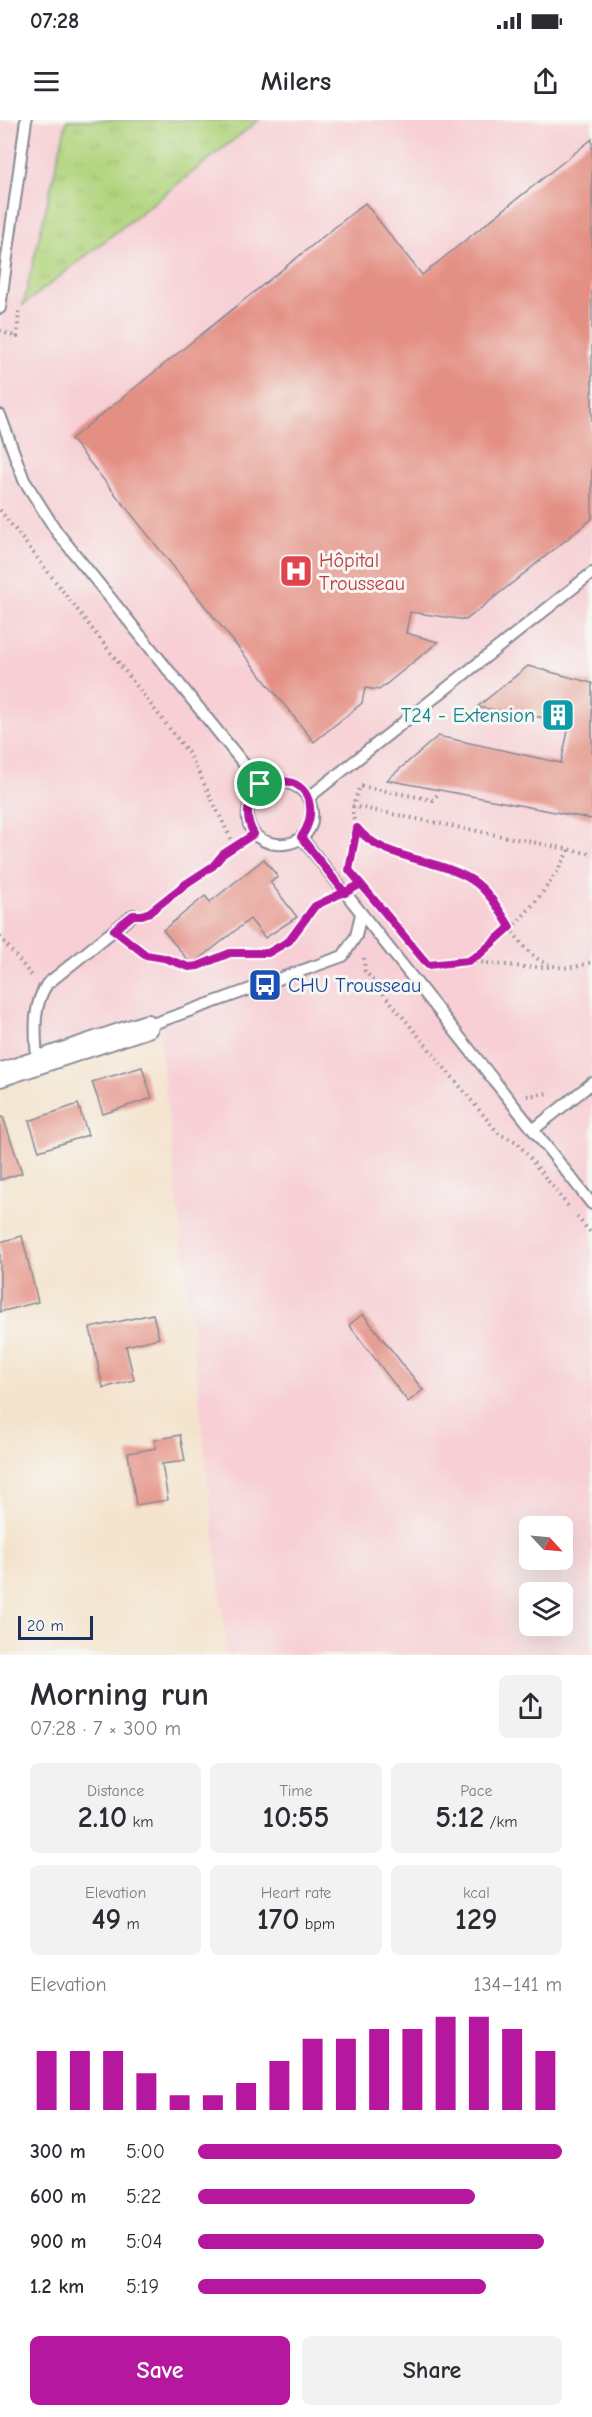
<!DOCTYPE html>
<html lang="en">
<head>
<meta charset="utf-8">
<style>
  :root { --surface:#fff; --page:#f2f2f3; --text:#2b2b33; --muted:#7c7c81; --accent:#b5179e }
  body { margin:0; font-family:"Comic Neue",sans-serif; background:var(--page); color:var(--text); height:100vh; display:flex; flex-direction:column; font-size:22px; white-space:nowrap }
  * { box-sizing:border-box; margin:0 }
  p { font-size:20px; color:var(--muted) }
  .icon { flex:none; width:33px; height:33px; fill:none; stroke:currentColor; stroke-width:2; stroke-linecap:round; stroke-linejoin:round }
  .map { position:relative; height:1535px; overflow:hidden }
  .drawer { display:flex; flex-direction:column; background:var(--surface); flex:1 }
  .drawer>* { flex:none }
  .needle { width:39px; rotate:116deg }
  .controls { position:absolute; left:519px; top:1396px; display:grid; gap:12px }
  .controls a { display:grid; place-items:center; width:54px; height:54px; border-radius:9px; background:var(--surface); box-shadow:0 6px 24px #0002; font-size:30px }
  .scale { position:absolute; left:18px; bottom:15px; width:75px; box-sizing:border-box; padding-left:6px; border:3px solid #1b2f5e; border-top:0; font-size:16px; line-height:21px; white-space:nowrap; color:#1b2f5e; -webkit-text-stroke:4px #f6f6f2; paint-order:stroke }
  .pin { position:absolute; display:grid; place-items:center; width:51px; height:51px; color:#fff; margin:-26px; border:3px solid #fff; border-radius:50%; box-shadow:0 2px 6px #0007 }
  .round { display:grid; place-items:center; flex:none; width:63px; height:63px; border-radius:9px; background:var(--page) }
  .overview { display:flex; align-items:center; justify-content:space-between; height:102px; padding:0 30px }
  h1 { font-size:33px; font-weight:700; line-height:45px }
  .figures { display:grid; grid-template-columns:repeat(3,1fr); gap:9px; height:102px; padding:6px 30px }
  .figures div { display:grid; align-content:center; border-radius:9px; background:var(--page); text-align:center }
  .figures b { font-size:30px; font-weight:700 }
  .figures small { font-size:16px; font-weight:400 }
  .figures p { font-size:16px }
  .chart { height:168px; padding:12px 30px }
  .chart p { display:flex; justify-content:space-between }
  .chart svg { width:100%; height:108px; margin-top:6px; stroke:var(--accent); stroke-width:6 }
  .action { display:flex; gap:12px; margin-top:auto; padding:12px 30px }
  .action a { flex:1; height:69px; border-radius:9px; background:var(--accent); color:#fff; font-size:24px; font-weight:700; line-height:69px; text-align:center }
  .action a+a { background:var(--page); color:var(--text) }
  ul { padding:0 30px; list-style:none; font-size:20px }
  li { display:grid; grid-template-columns:96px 72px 1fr; align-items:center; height:45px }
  li i { height:15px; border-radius:8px; background:var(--accent) }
  .status { display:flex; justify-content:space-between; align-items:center; height:42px; padding:0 30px; background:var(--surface); direction:ltr }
  .status svg { height:16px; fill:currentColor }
  header { display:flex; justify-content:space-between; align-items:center; height:78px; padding:0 30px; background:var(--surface); font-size:27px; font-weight:700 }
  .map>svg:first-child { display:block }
  .built { fill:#f7cfd4; fill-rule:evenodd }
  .grass { fill:url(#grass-tufts); stroke:#66826e; stroke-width:1.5 }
  .building { fill:#e48f83 }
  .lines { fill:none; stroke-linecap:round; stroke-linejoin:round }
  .service-casing { stroke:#888995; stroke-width:14 }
  .minor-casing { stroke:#888995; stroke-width:26 }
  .path { stroke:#888995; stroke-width:4; stroke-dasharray:1.5 4.5; stroke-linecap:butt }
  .service { stroke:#fff; stroke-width:10 }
  .minor { stroke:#fff; stroke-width:22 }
  .route-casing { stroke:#fff; stroke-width:12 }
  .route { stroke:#b5179e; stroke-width:8 }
  .labels { text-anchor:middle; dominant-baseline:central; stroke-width:6; stroke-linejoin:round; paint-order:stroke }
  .health-label { font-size:20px; fill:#be3a42; stroke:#f6f6f2; text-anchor:start }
  .culture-label { font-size:20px; fill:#0d838f; stroke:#f6f6f2; text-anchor:end }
  .transit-label { font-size:20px; fill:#164399; stroke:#f6f6f2; text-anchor:start }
</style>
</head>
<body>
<div class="status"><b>07:28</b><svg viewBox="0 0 49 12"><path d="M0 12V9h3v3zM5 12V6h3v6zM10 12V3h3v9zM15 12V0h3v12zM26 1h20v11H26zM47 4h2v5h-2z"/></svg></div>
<header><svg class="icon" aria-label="menu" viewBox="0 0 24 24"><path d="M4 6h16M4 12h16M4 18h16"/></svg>Milers<svg class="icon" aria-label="share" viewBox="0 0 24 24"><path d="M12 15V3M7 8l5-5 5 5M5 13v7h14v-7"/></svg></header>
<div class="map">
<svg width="592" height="1535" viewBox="0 0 592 1535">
  <defs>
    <pattern id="grass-tufts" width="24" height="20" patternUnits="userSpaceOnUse" patternTransform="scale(1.5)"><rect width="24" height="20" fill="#b1d47d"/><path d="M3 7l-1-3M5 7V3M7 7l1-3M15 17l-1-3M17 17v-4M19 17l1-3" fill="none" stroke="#98b66e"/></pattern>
  </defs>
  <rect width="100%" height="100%" fill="#f6f6f2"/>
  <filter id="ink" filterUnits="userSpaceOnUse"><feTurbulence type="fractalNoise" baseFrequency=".0167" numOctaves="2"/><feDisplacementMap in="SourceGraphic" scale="12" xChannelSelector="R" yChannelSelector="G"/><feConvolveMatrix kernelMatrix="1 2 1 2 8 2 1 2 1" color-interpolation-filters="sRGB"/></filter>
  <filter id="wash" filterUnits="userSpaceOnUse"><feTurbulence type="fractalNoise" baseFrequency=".008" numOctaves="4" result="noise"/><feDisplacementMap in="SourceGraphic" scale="24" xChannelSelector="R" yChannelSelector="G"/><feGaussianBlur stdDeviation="1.35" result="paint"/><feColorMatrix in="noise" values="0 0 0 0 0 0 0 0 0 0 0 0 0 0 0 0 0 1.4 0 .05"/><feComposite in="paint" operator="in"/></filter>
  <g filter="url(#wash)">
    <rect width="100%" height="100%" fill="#f4e3cc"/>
    <path class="built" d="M 0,0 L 592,0 L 592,1535 L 227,1535 L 158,902 L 0,946 ZM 530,1407 L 562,1407 L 562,1440 L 530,1440 ZM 530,1473 L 562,1473 L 562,1506 L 530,1506 Z"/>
    <polygon class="grass" points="67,0 259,0 23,185"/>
    <g id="blocks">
      <g class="building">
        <polygon points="592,19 592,399 466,500 410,492 406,513 438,522 379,570 365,568 362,583 314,622 71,319 365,83 422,155"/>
        <polygon points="528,546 592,563 592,699 387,660 438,616 561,643 570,602 477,587"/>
        <polygon points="264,739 278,757 270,762 297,797 265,818 250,799 192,845 163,810 205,776 210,782"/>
        <polygon points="142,947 152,978 103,994 92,962"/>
        <polygon points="78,984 88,1015 39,1031 29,1001"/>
        <polygon points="3,997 22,1053 0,1060 0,998"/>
        <polygon points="22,1116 38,1182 0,1192 0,1122"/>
        <polygon points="153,1194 159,1218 126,1226 134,1260 103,1268 90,1208"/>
        <polygon points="363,1194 423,1270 408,1282 349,1205"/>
        <polygon points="180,1315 185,1341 162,1344 168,1380 136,1385 128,1333 156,1328 154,1320"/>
      </g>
    </g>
  </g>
  <g filter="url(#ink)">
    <use href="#blocks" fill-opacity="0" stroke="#888995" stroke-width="1.5"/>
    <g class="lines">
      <g class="service-casing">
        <g id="service">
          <polyline points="0,188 26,0"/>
          <polyline points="0,295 24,360 57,412 260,664"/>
          <path d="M 280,661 C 295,664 307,670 311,686 C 325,745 211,734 260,664 Z"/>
          <polyline points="308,678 592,453"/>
          <polyline points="301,717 592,1084"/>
          <polyline points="147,906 343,836 356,816 361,794"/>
          <path d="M 37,943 C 36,916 31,888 47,864 L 133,795"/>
          <polyline points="533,1010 592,963"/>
        </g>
      </g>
      <g class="minor-casing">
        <polyline id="minor" points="0,955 147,906"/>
      </g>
      <g class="path">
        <polyline points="0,211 17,217 19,191"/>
        <polyline points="0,390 190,635 235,727"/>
        <path d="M 437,675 L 433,680 L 360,666 C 349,693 349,705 374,723 L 472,760 C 514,794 522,868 592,842"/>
        <polyline points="352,686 592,734"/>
        <polyline points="349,749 357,709"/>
        <path d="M 150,792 C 170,776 190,762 211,747 C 221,740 224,733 236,726"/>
        <polyline points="0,817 32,856"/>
        <polyline points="128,821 146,835 164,838 190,847 198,846 230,833 268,833 289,821 315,786 328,780"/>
        <polyline points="364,838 365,851 499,1014 517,1022 568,1086"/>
        <path d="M 468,841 C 509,817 549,772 569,729"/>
        <polyline points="428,845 460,840 524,847 550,847"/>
        <polyline points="527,976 548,973"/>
        <polyline points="577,1097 592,1114"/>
      </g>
      <use href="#service" class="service"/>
      <use href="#minor" class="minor"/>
    </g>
  </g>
  <g class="lines" filter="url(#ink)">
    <g class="route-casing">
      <path id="route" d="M 260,664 C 266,663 273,661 279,661 C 312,660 318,695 301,717 L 345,773 L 361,764 L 428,845 L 468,841 L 480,834 L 510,807 C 500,791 488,770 472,760 C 438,738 382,740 357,708 L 349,750 L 361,764 L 315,786 L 289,821 L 268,833 L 230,833 L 198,846 L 189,847 L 164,838 L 146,835 L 114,810 L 133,795 L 142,795 L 150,792 L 187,763 L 213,746 L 223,734 L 254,714 C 243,695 248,682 260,664"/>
    </g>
    <use href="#route" class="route"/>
  </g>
  <defs>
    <g id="hospital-square" transform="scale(1.725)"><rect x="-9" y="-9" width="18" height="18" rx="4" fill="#e0444e" stroke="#f6f6f2"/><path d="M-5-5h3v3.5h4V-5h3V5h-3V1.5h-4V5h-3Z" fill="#fff"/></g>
    <g id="building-square" transform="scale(1.725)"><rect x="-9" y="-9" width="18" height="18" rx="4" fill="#0f9aa8" stroke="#f6f6f2"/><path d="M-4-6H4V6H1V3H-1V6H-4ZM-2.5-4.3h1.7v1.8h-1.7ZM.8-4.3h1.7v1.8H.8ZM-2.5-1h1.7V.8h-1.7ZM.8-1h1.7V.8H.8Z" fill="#fff"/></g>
    <g id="bus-square" transform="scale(1.725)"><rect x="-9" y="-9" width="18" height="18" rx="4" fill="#1a4fb4" stroke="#f6f6f2"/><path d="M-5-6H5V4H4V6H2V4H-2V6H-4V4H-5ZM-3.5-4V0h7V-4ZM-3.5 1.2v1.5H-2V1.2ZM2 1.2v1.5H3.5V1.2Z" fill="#fff"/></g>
  </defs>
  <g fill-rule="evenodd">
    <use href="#hospital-square" x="296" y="451"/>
    <use href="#building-square" x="558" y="595"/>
    <use href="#bus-square" x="265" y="865"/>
  </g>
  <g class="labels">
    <g class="health-label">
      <text x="319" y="440">Hôpital<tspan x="319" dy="23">Trousseau</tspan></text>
    </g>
    <g class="culture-label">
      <text x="535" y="595">T24 - Extension</text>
    </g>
    <g class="transit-label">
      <text x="288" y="865">CHU Trousseau</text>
    </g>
  </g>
</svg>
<div class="controls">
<a><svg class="needle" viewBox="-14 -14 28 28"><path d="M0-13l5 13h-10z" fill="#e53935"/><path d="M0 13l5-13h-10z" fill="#7c7c81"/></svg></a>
<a><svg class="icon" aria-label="layers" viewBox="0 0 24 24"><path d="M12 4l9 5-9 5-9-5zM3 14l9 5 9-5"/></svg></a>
</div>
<div class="scale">20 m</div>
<div class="pin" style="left:260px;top:664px;background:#1e9e55"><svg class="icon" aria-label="arrive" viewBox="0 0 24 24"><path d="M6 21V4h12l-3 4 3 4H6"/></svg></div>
</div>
<section class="drawer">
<div class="overview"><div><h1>Morning run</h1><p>07:28 · 7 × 300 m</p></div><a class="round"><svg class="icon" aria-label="share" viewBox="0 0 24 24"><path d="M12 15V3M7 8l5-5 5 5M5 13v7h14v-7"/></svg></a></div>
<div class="figures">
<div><p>Distance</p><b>2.10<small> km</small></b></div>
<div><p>Time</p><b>10:55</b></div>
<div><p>Pace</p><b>5:12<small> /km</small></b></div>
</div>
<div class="figures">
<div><p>Elevation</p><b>49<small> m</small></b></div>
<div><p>Heart rate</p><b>170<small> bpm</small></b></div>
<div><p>kcal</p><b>129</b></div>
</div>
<div class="chart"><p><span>Elevation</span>134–141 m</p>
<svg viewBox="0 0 160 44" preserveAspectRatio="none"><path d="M5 44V20M15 44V20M25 44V20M35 44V29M45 44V38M55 44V38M65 44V33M75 44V24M85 44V15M95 44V15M105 44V11M115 44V11M125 44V6M135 44V6M145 44V11M155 44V20"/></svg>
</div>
<ul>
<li><b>300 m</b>5:00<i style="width:100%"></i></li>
<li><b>600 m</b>5:22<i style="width:76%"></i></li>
<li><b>900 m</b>5:04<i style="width:95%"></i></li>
<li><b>1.2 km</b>5:19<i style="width:79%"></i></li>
</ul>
<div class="action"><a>Save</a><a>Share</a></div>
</section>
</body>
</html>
